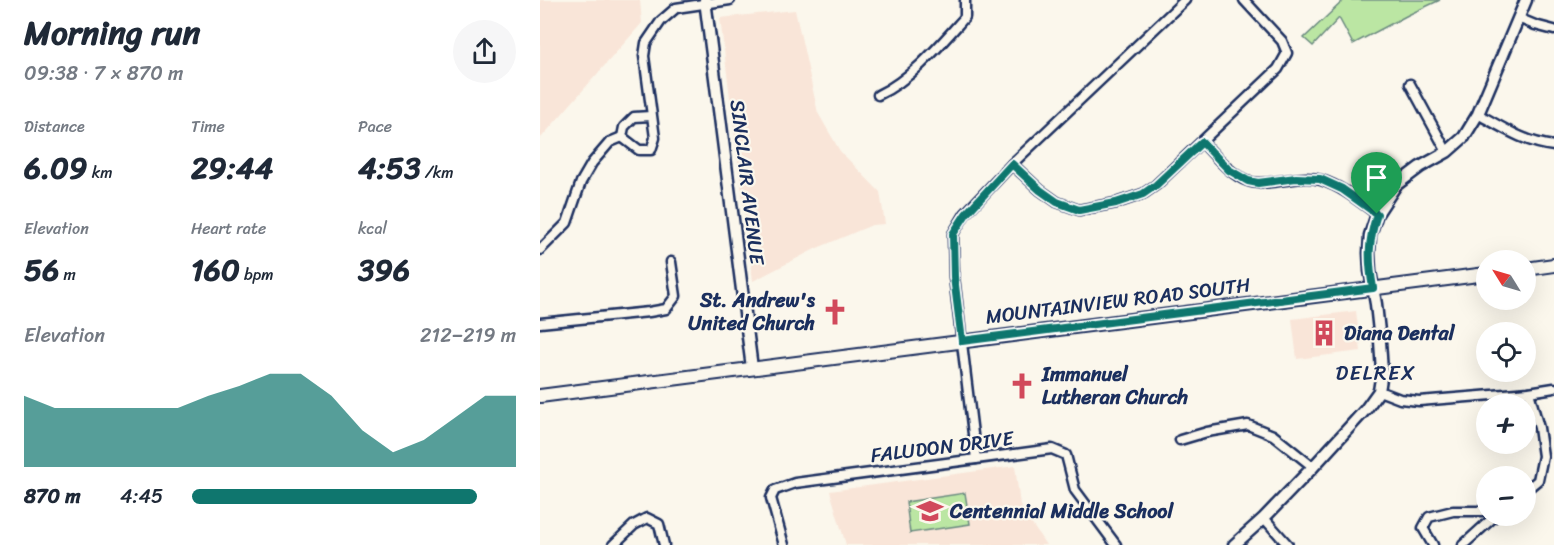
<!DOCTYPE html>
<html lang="en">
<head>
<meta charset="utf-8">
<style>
  :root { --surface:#fff; --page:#f6f6f7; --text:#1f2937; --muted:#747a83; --accent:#0f766e }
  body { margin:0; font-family:Sriracha,sans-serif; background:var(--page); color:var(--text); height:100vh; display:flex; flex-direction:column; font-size:22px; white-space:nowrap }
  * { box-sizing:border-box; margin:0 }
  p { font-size:20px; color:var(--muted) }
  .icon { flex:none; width:33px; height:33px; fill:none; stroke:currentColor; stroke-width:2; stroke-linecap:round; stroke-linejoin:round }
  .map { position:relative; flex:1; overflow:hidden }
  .panel { display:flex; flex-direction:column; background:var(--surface); width:540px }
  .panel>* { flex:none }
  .needle { width:39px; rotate:307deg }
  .fabs { position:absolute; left:936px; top:250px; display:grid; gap:12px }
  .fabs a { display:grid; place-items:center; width:60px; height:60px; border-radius:50%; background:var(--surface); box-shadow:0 6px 24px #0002; font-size:30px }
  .pin { position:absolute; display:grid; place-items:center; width:51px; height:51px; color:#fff; margin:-62px -26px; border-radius:50% 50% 50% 0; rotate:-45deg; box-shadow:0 0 6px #0007 }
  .pin .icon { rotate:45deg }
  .round { display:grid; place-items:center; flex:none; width:63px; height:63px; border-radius:32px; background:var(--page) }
  .headline { display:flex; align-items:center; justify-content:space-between; height:102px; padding:0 24px }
  h1 { font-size:33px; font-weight:800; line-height:45px }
  .metrics { display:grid; grid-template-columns:repeat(3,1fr); gap:9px; height:102px; padding:6px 24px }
  .metrics div { display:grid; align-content:center }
  .metrics b { font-size:30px; font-weight:800 }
  .metrics small { font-size:16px; font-weight:400 }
  .metrics p { font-size:16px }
  .chart { height:168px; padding:12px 24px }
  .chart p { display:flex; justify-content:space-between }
  .chart svg { width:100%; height:108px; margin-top:6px; fill:var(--accent); opacity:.7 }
  ul { padding:0 24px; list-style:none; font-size:20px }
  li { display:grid; grid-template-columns:96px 72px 1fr; align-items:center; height:45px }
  li i { height:15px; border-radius:8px; background:var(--accent) }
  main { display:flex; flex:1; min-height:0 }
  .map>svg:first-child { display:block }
  .built { fill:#f9e5d8 }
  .green { fill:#bbe6a3; stroke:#6b8a80; stroke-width:1.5 }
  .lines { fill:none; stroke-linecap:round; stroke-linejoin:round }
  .minor-casing { stroke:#1b2f5e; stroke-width:13 }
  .tertiary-casing { stroke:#1b2f5e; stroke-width:15 }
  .secondary-casing { stroke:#1b2f5e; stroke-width:16 }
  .minor { stroke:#fbf7ec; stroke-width:8 }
  .tertiary { stroke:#fbf7ec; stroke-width:10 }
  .secondary { stroke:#fbf7ec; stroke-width:12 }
  .route-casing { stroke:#fff; stroke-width:12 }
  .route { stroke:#0f766e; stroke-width:8 }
  .labels { text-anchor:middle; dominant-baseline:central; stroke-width:4.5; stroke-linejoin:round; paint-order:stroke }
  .street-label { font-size:20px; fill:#1b2f5e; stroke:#fbf7ec }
  .poi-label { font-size:20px; font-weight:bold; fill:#1b2f5e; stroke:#fbf7ec; text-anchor:start }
  .neighbourhood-label { font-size:21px; letter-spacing:1.5px; fill:#1b2f5e; stroke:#fbf7ec }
</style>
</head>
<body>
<main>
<section class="panel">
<div class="headline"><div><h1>Morning run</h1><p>09:38 · 7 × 870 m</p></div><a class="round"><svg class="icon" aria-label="share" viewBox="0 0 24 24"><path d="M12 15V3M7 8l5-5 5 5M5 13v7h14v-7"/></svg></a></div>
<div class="metrics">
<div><p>Distance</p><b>6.09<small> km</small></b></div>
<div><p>Time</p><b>29:44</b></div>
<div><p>Pace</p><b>4:53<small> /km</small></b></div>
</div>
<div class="metrics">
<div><p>Elevation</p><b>56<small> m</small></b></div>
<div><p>Heart rate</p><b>160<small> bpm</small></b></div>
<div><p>kcal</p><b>396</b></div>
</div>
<div class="chart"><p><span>Elevation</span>212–219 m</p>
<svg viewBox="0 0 160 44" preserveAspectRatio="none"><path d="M0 44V15L10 20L20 20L30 20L40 20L50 20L60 15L70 11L80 6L90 6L100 15L110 29L120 38L130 33L140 24L150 15L160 15V44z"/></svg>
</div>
<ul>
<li><b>870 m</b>4:45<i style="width:88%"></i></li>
</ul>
</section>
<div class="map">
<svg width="1014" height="545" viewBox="0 0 1014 545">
  <rect width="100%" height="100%" fill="#fbf7ec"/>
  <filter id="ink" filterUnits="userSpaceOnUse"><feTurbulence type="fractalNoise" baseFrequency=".0167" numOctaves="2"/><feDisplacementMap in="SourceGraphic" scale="12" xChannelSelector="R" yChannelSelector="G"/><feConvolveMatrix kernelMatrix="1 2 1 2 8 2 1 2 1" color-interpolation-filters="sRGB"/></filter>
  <g filter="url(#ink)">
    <g class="built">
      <polygon points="0,0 100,0 102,23 0,139"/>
      <polygon points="255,10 278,113 300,151 340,192 345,224 332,225 275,249 213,281 180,18"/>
      <polygon points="816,311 821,351 757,359 752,319"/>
      <polygon points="475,466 480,505 487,517 506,545 306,545 290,491"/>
    </g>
    <g class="green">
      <polygon points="804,0 900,0 868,15 813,44 799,18 773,46 764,38"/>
      <polygon points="425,493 430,524 370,533 366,502"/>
    </g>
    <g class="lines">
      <g class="minor-casing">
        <g id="minor">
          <polyline points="978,18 995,25 1014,30"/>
          <polyline points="870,84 907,152"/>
          <path d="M 338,95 C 372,79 400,45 425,17 L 425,0"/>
          <path d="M 938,114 C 963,128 986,143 1014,146"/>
          <polyline points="82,137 99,150 111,150 115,138 104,56 106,43 121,21 136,8 190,0"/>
          <polyline points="82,137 84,127 94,117 111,116"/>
          <path d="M 662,142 C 676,156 689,174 708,181 C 726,188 758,173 781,180 C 803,187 819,201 837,214"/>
          <polyline points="472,164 500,190 517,202 539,210 576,203 603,194 616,185 738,69 747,53 742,41 704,0"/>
          <polyline points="0,250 27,223 41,182 52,163 70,142 82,137"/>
          <polyline points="0,323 109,312 126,309 136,296 131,262"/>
          <polyline points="839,391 860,399 879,401 989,392 1014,388"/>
          <polyline points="640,440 667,432 708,425 733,435 773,467"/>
          <polyline points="436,459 414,277 413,234 425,214 472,164 645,0"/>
          <polyline points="986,490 998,480 1003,456 999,428 989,392"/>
          <polyline points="724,518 748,545"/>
          <polyline points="73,545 94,525 107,518 119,524 124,545"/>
          <polyline points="244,545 231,498 235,490 255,483 512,449 526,455 535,490 576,545"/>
          <polyline points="893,545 883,528 889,517 913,511 946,511"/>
          <polyline points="923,545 955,516"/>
        </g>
      </g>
      <g class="tertiary-casing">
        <g id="tertiary">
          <polyline points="165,0 212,368"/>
          <polyline points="694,545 724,518 773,467 826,409 839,391 842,372 840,341 836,304 830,271 829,253 830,235 837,214 856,185 880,167 907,152 924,137 938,114 986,0"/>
        </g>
      </g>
      <g class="secondary-casing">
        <g id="secondary">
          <polyline points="986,269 1014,265"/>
          <polyline points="0,396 946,274"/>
        </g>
      </g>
      <use href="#minor" class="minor"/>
      <use href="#tertiary" class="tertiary"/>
      <use href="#secondary" class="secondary"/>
    </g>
  </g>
  <g class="lines" filter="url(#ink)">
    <g class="route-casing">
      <path id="route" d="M 662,142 L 689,170 L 708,181 L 718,183 L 756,178 L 780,179 L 802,189 L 837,214 C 828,242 828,259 833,288 L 422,341 L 414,277 L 413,234 L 426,214 L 472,164 L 500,190 L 517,202 L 539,210 L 576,203 L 603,194 L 616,185 Z"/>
    </g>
    <use href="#route" class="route"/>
  </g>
  <defs>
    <g id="church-bare" transform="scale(2.07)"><path d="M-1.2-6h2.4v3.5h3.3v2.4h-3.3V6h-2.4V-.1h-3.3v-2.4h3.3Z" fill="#d1495b" stroke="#fbf7ec" stroke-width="2.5" paint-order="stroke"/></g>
    <g id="building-bare" transform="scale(2.07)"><path d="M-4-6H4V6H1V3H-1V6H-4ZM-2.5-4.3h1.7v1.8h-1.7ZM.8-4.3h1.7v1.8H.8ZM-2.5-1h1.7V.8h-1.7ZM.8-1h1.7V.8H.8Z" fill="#d1495b" stroke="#fbf7ec" stroke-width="2.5" paint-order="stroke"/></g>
    <g id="school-bare" transform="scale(2.07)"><path d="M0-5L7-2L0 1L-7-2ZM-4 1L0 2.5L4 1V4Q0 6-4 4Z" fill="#d1495b" stroke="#fbf7ec" stroke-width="2.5" paint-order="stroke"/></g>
  </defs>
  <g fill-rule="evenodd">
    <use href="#church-bare" x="295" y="312"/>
    <use href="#building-bare" x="784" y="333"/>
    <use href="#church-bare" x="482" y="386"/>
    <use href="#school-bare" x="390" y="511"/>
  </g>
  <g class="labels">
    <g class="street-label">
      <text transform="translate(207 182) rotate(83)">SINCLAIR AVENUE</text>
      <text transform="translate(578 301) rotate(-7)">MOUNTAINVIEW ROAD SOUTH</text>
      <text transform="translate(402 447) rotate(-7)">FALUDON DRIVE</text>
    </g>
    <g class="poi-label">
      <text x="275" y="300" text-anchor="end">St. Andrew's<tspan x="275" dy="23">United Church</tspan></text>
      <text x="804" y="333">Diana Dental</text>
      <text x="502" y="374">Immanuel<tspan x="502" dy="23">Lutheran Church</tspan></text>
      <text x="410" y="511">Centennial Middle School</text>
    </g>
    <g class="neighbourhood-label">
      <text x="836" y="373">DELREX</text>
    </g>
  </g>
</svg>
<div class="fabs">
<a><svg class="needle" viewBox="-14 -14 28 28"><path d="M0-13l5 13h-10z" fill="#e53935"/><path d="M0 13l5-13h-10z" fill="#747a83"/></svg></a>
<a><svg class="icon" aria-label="locate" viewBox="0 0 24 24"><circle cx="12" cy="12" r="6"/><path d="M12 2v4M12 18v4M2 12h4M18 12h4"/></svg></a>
<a>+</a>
<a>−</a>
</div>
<div class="pin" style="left:837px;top:214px;background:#1e9e55"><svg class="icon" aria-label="arrive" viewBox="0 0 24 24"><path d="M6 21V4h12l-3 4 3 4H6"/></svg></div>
</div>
</main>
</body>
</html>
